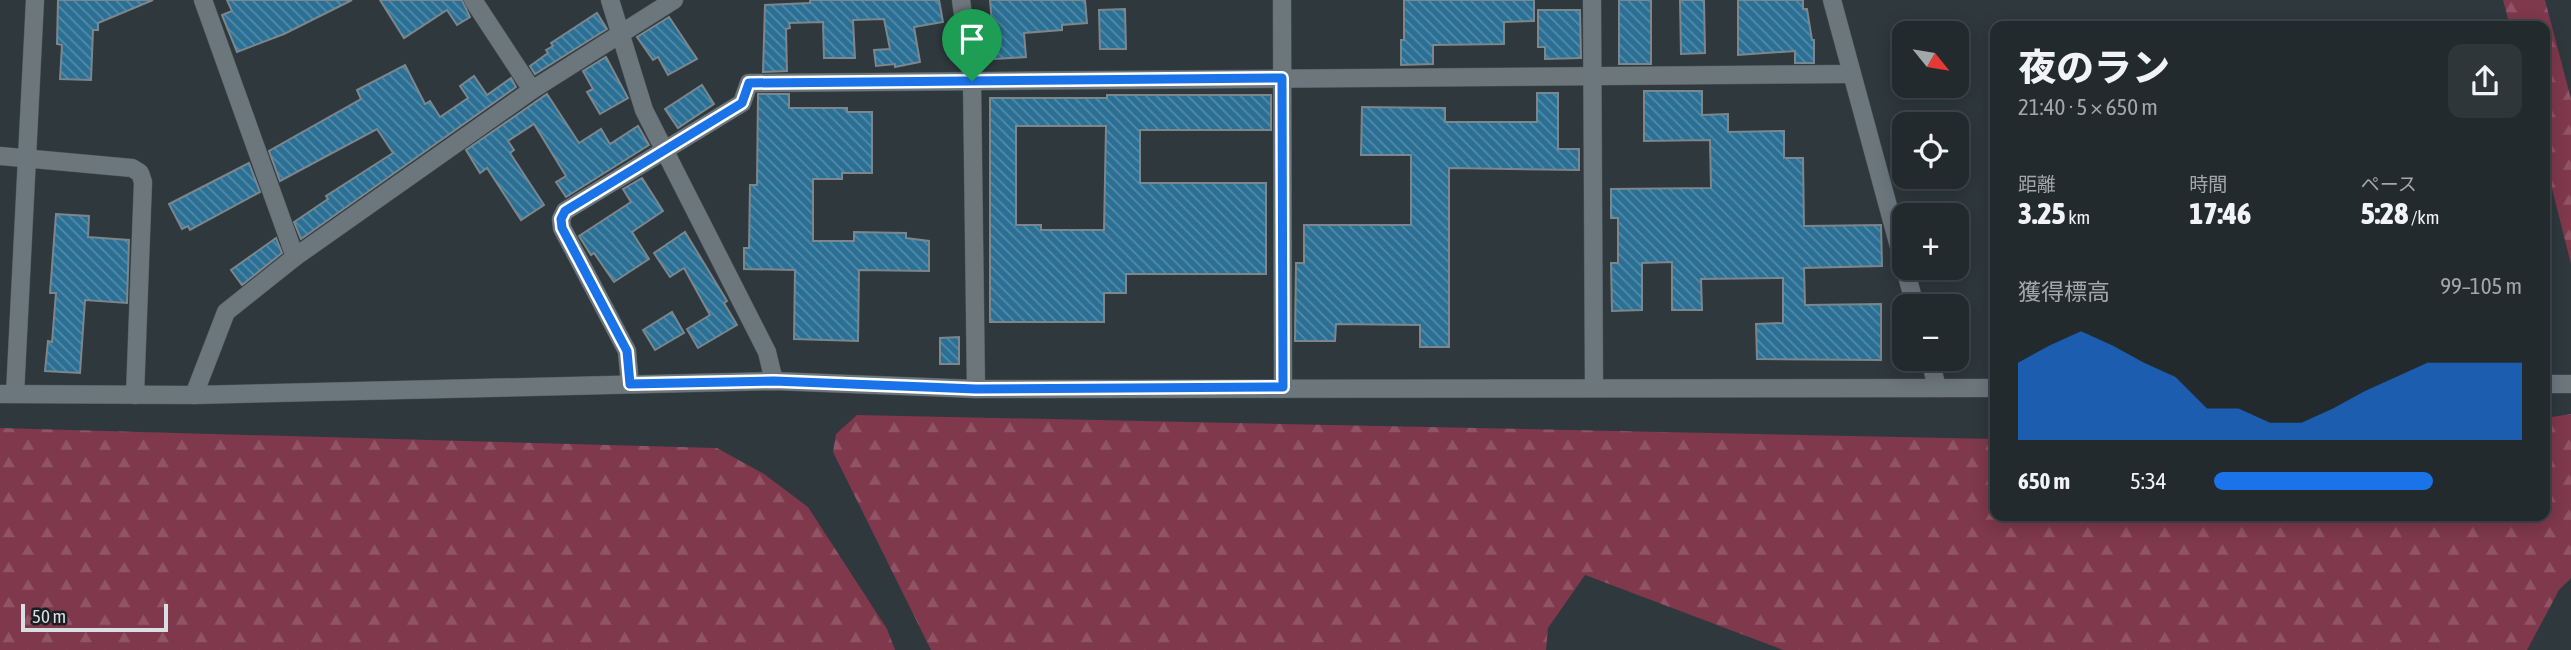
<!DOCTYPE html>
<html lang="ja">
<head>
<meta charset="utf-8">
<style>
  :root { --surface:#222a2e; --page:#2e363a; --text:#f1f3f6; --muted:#a2a7aa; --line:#3f464a; --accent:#1a73e8 }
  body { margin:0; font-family:"Asap Condensed","Noto Sans JP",sans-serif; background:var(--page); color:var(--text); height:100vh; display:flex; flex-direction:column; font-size:26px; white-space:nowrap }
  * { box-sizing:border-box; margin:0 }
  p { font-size:23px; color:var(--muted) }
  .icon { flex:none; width:38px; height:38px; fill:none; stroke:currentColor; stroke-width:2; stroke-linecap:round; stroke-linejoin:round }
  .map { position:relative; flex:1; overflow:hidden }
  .panel { position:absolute; left:1990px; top:21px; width:560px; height:500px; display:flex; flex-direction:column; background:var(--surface); border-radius:14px; box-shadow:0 4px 18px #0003,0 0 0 2px var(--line) }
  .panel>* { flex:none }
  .needle { width:46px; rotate:120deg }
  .tools { position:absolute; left:1892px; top:21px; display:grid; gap:14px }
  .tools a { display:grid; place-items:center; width:77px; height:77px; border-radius:14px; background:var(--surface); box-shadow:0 4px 18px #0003,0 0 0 2px var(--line); font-size:35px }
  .scale { position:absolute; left:21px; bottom:18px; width:147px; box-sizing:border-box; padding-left:7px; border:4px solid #d9dfe3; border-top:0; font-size:19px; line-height:24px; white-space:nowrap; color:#d9dfe3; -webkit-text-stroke:5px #1a1e21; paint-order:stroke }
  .pin { position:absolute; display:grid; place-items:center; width:60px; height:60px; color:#fff; margin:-72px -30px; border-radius:50% 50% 50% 0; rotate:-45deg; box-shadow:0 0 7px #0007 }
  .pin .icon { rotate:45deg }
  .round { display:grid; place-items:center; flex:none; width:74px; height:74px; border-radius:14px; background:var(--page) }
  .headline { display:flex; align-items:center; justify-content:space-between; height:119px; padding:0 28px }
  h1 { font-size:38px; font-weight:800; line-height:52px }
  .stats { display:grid; grid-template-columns:repeat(3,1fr); gap:10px; height:119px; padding:7px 28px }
  .stats div { display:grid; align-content:center }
  .stats b { font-size:30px; font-weight:800 }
  .stats small { font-size:19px; font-weight:400 }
  .stats p { font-size:19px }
  .chart { height:196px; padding:14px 28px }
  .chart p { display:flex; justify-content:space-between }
  .chart svg { width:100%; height:126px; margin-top:7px; fill:var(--accent); opacity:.7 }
  ul { padding:0 28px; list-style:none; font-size:23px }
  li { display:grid; grid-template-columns:112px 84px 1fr; align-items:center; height:52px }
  li i { height:18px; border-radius:9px; background:var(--accent) }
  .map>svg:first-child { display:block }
  .forest { fill:url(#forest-firs) }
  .building { fill:url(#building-back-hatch); stroke:#7b868d; stroke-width:2; fill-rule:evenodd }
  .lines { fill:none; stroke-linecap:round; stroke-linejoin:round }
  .minor-casing { stroke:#4d5559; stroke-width:19 }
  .minor { stroke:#6c767d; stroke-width:18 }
  .route-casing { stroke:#fff; stroke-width:14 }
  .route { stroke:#1a73e8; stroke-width:9 }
</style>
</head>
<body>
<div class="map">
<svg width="2571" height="650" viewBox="0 0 2571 650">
  <defs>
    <pattern id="forest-firs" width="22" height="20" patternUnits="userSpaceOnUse" patternTransform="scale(1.75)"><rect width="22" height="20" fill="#7f384c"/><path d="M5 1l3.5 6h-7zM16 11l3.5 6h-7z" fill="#915466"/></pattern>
    <pattern id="building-back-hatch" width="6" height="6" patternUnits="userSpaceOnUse" patternTransform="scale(1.75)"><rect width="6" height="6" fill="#2b7094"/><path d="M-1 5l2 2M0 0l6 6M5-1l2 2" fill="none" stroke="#538ba8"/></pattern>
  </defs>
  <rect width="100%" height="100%" fill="#2e383d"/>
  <g class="forest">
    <polygon points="2503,0 2545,0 2571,99 2571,264 2545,161 2544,26 2510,26"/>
    <polygon points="2571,414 2571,578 2559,590 2527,650 1783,650 1585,575 1548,628 1546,650 931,650 833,452 836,434 857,415 1995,439 1995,516 2544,516 2545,418"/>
    <polygon points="0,428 717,448 764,474 808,507 887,629 895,650 0,650"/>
  </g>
  <g class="building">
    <polygon points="58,0 153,0 98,23 98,30 93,30 91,80 60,79 62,45 57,44"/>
    <polygon points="227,0 352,0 284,34 237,52 222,15 232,11"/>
    <polygon points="380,0 462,0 470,17 457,25 447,10 404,38"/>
    <polygon points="810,0 939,0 943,22 914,27 920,62 895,67 895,64 876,66 874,50 890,49 884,19 853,20 855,58 824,58 823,22 789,23 790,28 786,29 787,71 763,72 765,5 810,3"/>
    <polygon points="990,0 1085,0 1087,23 1062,25 1062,30 1024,33 1026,57 995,59"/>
    <polygon points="1404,0 1534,0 1534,21 1504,22 1504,44 1433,45 1433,64 1401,65 1401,40 1404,40"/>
    <rect x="1619" y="0" width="32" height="64"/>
    <polygon points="1680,0 1704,0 1705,53 1681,54"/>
    <polygon points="1738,0 1803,0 1803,9 1807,9 1812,40 1814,40 1814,63 1795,63 1795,51 1738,55"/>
    <polygon points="1125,9 1126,49 1100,49 1099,10"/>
    <polygon points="1538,10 1580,10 1581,58 1545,59 1545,47 1538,47"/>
    <polygon points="597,13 607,29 535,74 530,66 548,53 546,50 553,46 551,43"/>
    <polygon points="669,17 697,59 668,75 658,57 653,60 637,37"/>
    <polygon points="606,57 628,98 600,114 587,92 593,89 583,71"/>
    <polygon points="405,65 425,104 430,101 440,117 468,98 460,86 474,76 487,95 511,78 516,87 301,239 294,222 328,199 326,196 393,153 377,129 280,181 269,151 361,99 357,90"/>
    <polygon points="702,85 714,104 678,128 665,109"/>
    <polygon points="1644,91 1702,91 1702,115 1728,114 1728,132 1784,131 1784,158 1803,158 1804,226 1881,225 1882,266 1804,268 1805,305 1881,304 1881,360 1757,359 1756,324 1783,323 1783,278 1701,279 1702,310 1672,310 1672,262 1642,263 1642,310 1612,311 1611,263 1618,263 1618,218 1611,218 1611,189 1711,188 1710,140 1644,141"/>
    <polygon points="1537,93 1558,93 1558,149 1579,149 1579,170 1449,168 1449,347 1420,347 1420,325 1336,324 1335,341 1295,341 1296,263 1304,263 1304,225 1411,225 1411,155 1361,155 1362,107 1445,108 1445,122 1537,122"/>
    <polygon points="547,94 579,143 601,129 610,144 638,126 649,145 566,197 556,182 566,176 534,124 508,141 514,150 510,153 544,205 521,220 487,168 480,173 466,150"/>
    <polygon points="758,94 789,94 789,108 847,108 847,112 872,112 872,173 842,173 842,179 813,179 813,241 854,241 854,232 906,233 906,238 929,241 929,271 859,270 858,341 794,339 795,270 744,269 744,248 749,248 750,185 757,185"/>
    <path d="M 1107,95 L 1271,95 L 1271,130 L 1140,130 L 1140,183 L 1266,183 L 1266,274 L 1126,274 L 1126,293 L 1104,293 L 1104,322 L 990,322 L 990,98 L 1107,98 ZM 1016,126 L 1106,126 L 1104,230 L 1041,230 L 1041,225 L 1016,225 Z"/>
    <polygon points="249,163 260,192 190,230 188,226 182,229 169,204"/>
    <polygon points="642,178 663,211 632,232 649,259 614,282 594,253 591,255 579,236 631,202 623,189"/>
    <polygon points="56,214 89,216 88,237 129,240 127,303 85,300 80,373 45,371 48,341 52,342 56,293 50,293"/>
    <polygon points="685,232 727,301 724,303 737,325 698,348 687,329 710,315 684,268 670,277 654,253"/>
    <polygon points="276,238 282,253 242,285 231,270"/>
    <polygon points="672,312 684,333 655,350 643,330"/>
    <polygon points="959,337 959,364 940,364 940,338"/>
  </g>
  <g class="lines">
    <g class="minor-casing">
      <g id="minor">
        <polyline points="203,0 295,257"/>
        <polyline points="473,0 532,90"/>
        <polyline points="610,0 644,110 767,352 774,381"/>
        <polyline points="961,0 972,81 976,389"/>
        <polyline points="1282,0 1283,387"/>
        <polyline points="1592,0 1594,387"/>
        <polyline points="1832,0 1904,265"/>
        <polyline points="0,156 132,168 140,173 143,182 135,395"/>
        <polyline points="1905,268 1915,306"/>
        <polyline points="1930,359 1937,388"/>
        <polyline points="630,384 627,351 562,228 561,219 565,211 742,103 749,83 1852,74"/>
        <polyline points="2544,384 2571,384"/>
        <polyline points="0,394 194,395 774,381 976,389 1995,388"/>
        <polyline points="15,394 35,0"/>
        <polyline points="194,395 226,312 295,257 532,90 674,0"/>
      </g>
    </g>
    <use href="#minor" class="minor"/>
  </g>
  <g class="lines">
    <g class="route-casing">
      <polygon id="route" points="1282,78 1283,387 976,389 774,381 630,384 627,351 562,228 561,219 565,211 742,103 749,83"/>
    </g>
    <use href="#route" class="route"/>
  </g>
</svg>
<div class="tools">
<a><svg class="needle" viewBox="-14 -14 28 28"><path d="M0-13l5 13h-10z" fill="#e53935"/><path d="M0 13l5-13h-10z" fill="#a2a7aa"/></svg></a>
<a><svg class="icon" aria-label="locate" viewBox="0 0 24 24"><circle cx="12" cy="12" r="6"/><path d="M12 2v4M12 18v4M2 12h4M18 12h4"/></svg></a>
<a>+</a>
<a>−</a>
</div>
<div class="scale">50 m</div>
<div class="pin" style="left:972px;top:81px;background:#1e9e55"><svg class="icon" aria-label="arrive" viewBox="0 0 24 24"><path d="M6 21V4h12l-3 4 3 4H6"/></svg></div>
<section class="panel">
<div class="headline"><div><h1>夜のラン</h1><p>21:40 · 5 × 650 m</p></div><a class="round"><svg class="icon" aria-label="share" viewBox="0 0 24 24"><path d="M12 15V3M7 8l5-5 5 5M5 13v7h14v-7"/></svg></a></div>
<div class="stats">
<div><p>距離</p><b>3.25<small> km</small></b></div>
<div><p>時間</p><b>17:46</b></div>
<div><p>ペース</p><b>5:28<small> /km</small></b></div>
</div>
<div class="chart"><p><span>獲得標高</span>99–105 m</p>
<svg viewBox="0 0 160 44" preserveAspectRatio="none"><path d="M0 44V17L10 11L20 6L30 11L40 17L50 22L60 33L70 33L80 38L90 38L100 33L110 27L120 22L130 17L140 17L150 17L160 17V44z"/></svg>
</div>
<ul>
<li><b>650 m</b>5:34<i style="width:71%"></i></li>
</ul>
</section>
</div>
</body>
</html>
